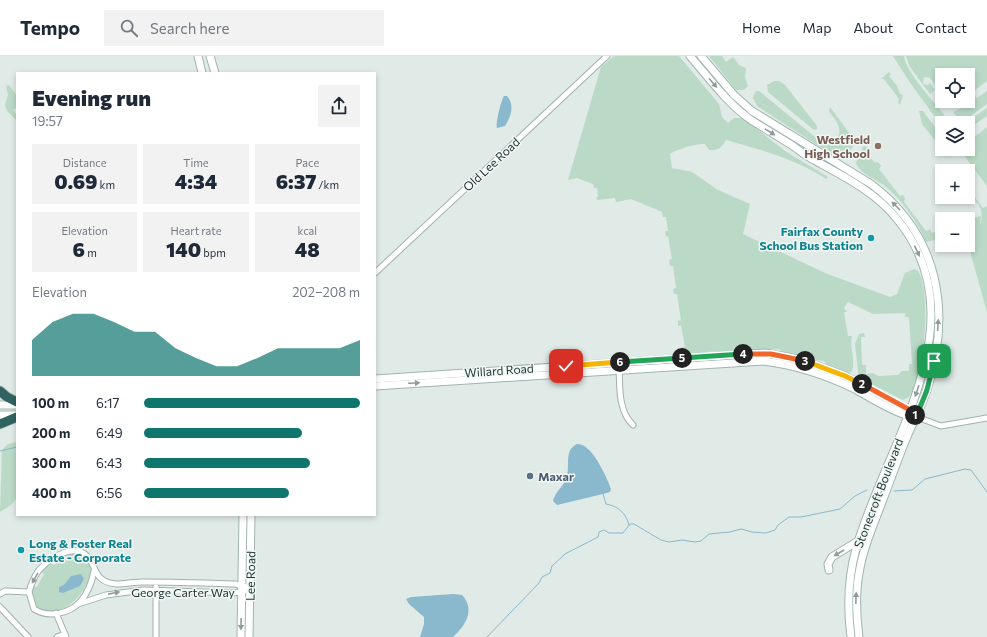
<!DOCTYPE html>
<html lang="en">
<head>
<meta charset="utf-8">
<style>
  :root { --surface:#fff; --page:#f2f2f3; --text:#1f2937; --muted:#747a83; --line:#e0e1e3; --accent:#0f766e }
  body { margin:0; font-family:Commissioner,sans-serif; background:var(--page); color:var(--text); height:100vh; display:flex; flex-direction:column; font-size:15px; white-space:nowrap }
  * { box-sizing:border-box; margin:0 }
  p { font-size:13px; color:var(--muted) }
  .icon { flex:none; width:22px; height:22px; fill:none; stroke:currentColor; stroke-width:2; stroke-linecap:round; stroke-linejoin:round }
  .map { position:relative; flex:1; overflow:hidden }
  .side { position:absolute; left:16px; top:16px; width:360px; height:444px; display:flex; flex-direction:column; background:var(--surface); border-radius:0px; box-shadow:0 2px 6px #0003 }
  .side>* { flex:none }
  .tools { position:absolute; left:935px; top:12px; display:grid; gap:8px }
  .tools a { display:grid; place-items:center; width:40px; height:40px; border-radius:0px; background:var(--surface); box-shadow:0 2px 6px #0003; font-size:20px }
  .pin { position:absolute; display:grid; place-items:center; width:34px; height:34px; color:#fff; margin:-17px; border-radius:8px; box-shadow:0 2px 6px #0006 }
  .km { position:absolute; width:20px; height:20px; margin:-10px; border-radius:50%; background:#222; color:#fff; font-size:11px; line-height:20px; text-align:center }
  .round { display:grid; place-items:center; flex:none; width:42px; height:42px; border-radius:0px; background:var(--page) }
  .headline { display:flex; align-items:center; justify-content:space-between; height:68px; padding:0 16px }
  h1 { font-size:22px; font-weight:800; line-height:30px }
  .figures { display:grid; grid-template-columns:repeat(3,1fr); gap:6px; height:68px; padding:4px 16px }
  .figures div { display:grid; align-content:center; border-radius:0px; background:var(--page); text-align:center }
  .figures b { font-size:20px; font-weight:800 }
  .figures small { font-size:11px; font-weight:400 }
  .figures p { font-size:11px }
  .chart { height:112px; padding:8px 16px }
  .chart p { display:flex; justify-content:space-between }
  .chart svg { width:100%; height:72px; margin-top:4px; fill:var(--accent); opacity:.7 }
  ul { padding:0 16px; list-style:none; font-size:13px }
  li { display:grid; grid-template-columns:64px 48px 1fr; align-items:center; height:30px }
  li i { height:10px; border-radius:5px; background:var(--accent) }
  header { display:flex; align-items:center; gap:24px; box-sizing:border-box; height:56px; padding:0 20px; background:var(--surface); border-bottom:1px solid var(--line) }
  header strong { font-size:19px }
  nav { display:flex; gap:22px; margin-inline-start:auto; font-size:14px }
  .search { width:280px; height:36px; background:var(--page); display:flex; align-items:center; gap:10px; box-sizing:border-box; padding:0 14px; border-radius:0px; color:var(--muted); font-size:15px }
  .map>svg:first-child { display:block }
  .green { fill:#badac7 }
  .water { fill:#8ab8cc }
  .lines { fill:none; stroke-linecap:round; stroke-linejoin:round }
  .stream { stroke:#8ab8cc; stroke-width:1 }
  .street-casing { stroke:#a3b1ae; stroke-width:7 }
  .secondary-casing { stroke:#a0b5b0; stroke-width:9 }
  .highway-casing { stroke:#bdc4c3; stroke-width:11 }
  .street { stroke:#fff; stroke-width:5 }
  .secondary { stroke:#fff; stroke-width:7 }
  .highway { stroke:#2f6361; stroke-width:9 }
  .oneway { fill:#909c9a }
  .split-1-casing { stroke:#fff; stroke-width:8 }
  .split-2-casing { stroke:#fff; stroke-width:8 }
  .split-3-casing { stroke:#fff; stroke-width:8 }
  .split-4-casing { stroke:#fff; stroke-width:8 }
  .split-5-casing { stroke:#fff; stroke-width:8 }
  .split-6-casing { stroke:#fff; stroke-width:8 }
  .split-7-casing { stroke:#fff; stroke-width:8 }
  .split-1 { stroke:#22a559; stroke-width:5 }
  .split-2 { stroke:#f0652b; stroke-width:5 }
  .split-3 { stroke:#f5b400; stroke-width:5 }
  .split-4 { stroke:#f0652b; stroke-width:5 }
  .split-5 { stroke:#22a559; stroke-width:5 }
  .split-6 { stroke:#22a559; stroke-width:5 }
  .split-7 { stroke:#f5b400; stroke-width:5 }
  .education-dot { fill:#8d6e63; stroke:#f0f7f4; stroke-width:1.5 }
  .culture-dot { fill:#0f9aa8; stroke:#f0f7f4; stroke-width:1.5 }
  .service-dot { fill:#5c6f8a; stroke:#f0f7f4; stroke-width:1.5 }
  .labels { text-anchor:middle; dominant-baseline:central; stroke-width:3; stroke-linejoin:round; paint-order:stroke }
  .education-label { font-size:12px; font-weight:bold; fill:#785e54; stroke:#f0f7f4; text-anchor:end }
  .street-label { font-size:12px; fill:#223936; stroke:#f0f7f4 }
  .culture-label { font-size:12px; font-weight:bold; fill:#0d838f; stroke:#f0f7f4; text-anchor:end }
  .service-label { font-size:12px; font-weight:bold; fill:#4e5e75; stroke:#f0f7f4; text-anchor:start }
</style>
</head>
<body>
<header>
<strong>Tempo</strong>
<div class="search"><svg class="icon" aria-label="search" viewBox="0 0 24 24"><circle cx="10" cy="10" r="6"/><path d="M15 15l6 6"/></svg>Search here</div>
<nav><a>Home</a><a>Map</a><a>About</a><a>Contact</a></nav>
</header>
<div class="map">
<svg width="987" height="581" viewBox="0 0 987 581">
  <rect width="100%" height="100%" fill="#e0eae7"/>
  <g class="green">
    <path d="M 614,0 L 679,0 L 719,48 L 722,61 L 728,67 L 734,62 L 743,62 L 785,95 L 828,121 L 826,123 C 796,103 761,94 726,84 C 721,93 718,94 709,94 L 705,88 C 697,87 677,93 670,98 L 672,112 L 692,116 L 718,134 L 750,148 L 743,178 L 825,217 L 890,241 L 897,238 L 905,217 L 914,213 L 918,215 C 932,237 924,321 909,341 L 903,344 L 859,322 L 855,288 L 859,278 L 864,277 L 865,281 L 861,281 L 862,309 L 866,309 L 866,318 L 873,317 L 878,320 L 898,319 L 902,315 L 909,315 L 909,308 L 912,308 L 909,261 L 905,261 L 905,257 L 873,258 L 848,246 L 844,252 L 847,256 L 844,256 L 848,280 L 852,280 C 849,292 856,303 852,315 L 847,318 L 829,311 L 824,305 L 783,298 L 779,293 L 719,297 L 716,295 L 685,299 L 682,297 L 681,291 L 685,291 L 681,269 L 678,270 L 678,265 L 681,264 L 677,238 L 674,238 L 673,233 L 676,232 L 673,210 L 670,210 L 669,204 L 672,203 L 668,180 L 666,181 L 665,175 L 668,175 L 666,161 L 663,161 L 662,156 L 631,143 L 616,146 L 615,142 L 597,144 L 596,141 L 598,141 L 597,132 L 594,132 L 593,128 L 577,122 L 568,124 L 601,11 Z"/>
    <polygon points="709,0 722,0 726,6 733,1 739,9 746,12 745,21 748,30 744,34 736,34"/>
    <path d="M 893,0 L 904,0 C 906,16 933,45 944,58 L 943,61 L 941,60 L 938,62 L 939,64 L 937,64 L 909,25 Z"/>
    <polygon points="906,0 987,0 987,25 968,39 968,19 942,19 942,38 930,22 924,21 923,28 928,29 930,27 935,34 930,38 910,11"/>
    <polygon points="889,16 891,18 889,20 897,30 900,38 903,39 900,49 898,46 899,43 884,23 881,23"/>
    <polygon points="774,25 779,25 785,29 817,70 817,73 814,74 768,36 767,29"/>
    <polygon points="9,29 17,40 16,52 13,54 17,59 17,65 7,55 5,49 8,39 6,30"/>
    <path d="M 756,35 L 759,35 L 820,85 L 828,88 L 835,85 C 845,74 836,65 829,55 L 830,51 L 856,86 C 851,92 847,105 837,102 L 757,50 L 753,42 L 752,43 Z"/>
    <polygon points="987,35 987,48 961,67 953,56 966,50 964,47 974,39 977,42"/>
    <polygon points="987,52 987,60 968,73 968,67 965,67"/>
    <polygon points="919,55 923,55 942,81 942,93 952,93 955,97 948,101 922,68"/>
    <polygon points="987,71 987,130 959,93 968,93 968,86"/>
    <path d="M 866,90 L 867,92 L 865,95 L 875,107 L 878,106 L 881,110 L 879,113 L 900,140 L 903,139 L 905,142 L 904,146 L 926,175 L 930,173 L 932,177 L 942,173 L 942,182 L 926,186 C 917,165 902,144 885,130 C 877,124 859,117 856,107 L 855,109 L 863,91 Z"/>
    <path d="M 968,133 L 983,152 L 987,150 L 987,256 L 968,188 L 968,164 L 981,160 L 980,169 C 985,153 978,147 968,136 Z"/>
    <polygon points="17,386 17,442 11,449 0,456 2,394 8,388"/>
    <path d="M 72,498 C 121,499 63,580 36,550 C 31,545 31,536 33,530 L 37,531 L 44,518 L 41,516 L 51,507 L 54,509 L 66,502 L 65,499 Z"/>
  </g>
  <g class="water">
    <path d="M 504,40 L 507,40 C 515,49 511,61 505,70 L 497,72 C 495,69 501,44 504,40 Z"/>
    <path d="M 577,388 C 591,386 607,421 611,433 L 610,436 L 603,438 L 557,449 L 553,445 C 555,435 565,430 567,420 C 570,409 564,394 577,388 Z"/>
    <polygon points="81,518 84,523 80,530 63,537 59,536 59,531 64,529 71,520"/>
    <path d="M 453,538 L 462,539 C 476,554 465,570 453,581 L 420,581 L 424,568 L 424,561 L 409,548 L 406,543 L 411,541 Z"/>
  </g>
  <g class="lines">
    <g class="stream">
      <polyline points="0,395 17,391"/>
      <polyline points="894,435 912,434 925,423 965,413 971,414 987,436"/>
      <path d="M 603,438 L 606,448 C 618,450 626,457 629,469"/>
      <polyline points="487,581 539,527 542,521 550,517 552,510 565,498 598,481 599,476 604,474 609,477 623,477 630,468 634,468 661,484 669,486 682,484 695,486 701,485 709,478 730,476 741,473 752,476 766,477 775,474 778,469 789,461 801,461 840,453 855,440 867,434"/>
    </g>
    <g class="street-casing">
      <g id="street">
        <polyline points="375,217 607,0"/>
        <path d="M 619,306 C 620,327 617,354 633,369"/>
        <polyline points="917,361 941,370 987,362"/>
        <path d="M 94,515 C 92,526 88,537 80,546 C 69,558 48,562 34,553 L 29,536 C 31,528 34,521 39,514 C 49,503 73,486 87,500 C 97,510 93,526 116,528 C 125,528 134,526 143,526 C 174,526 204,527 235,528 L 250,532"/>
        <polyline points="0,538 5,535 29,536"/>
        <polyline points="78,548 106,539 143,534 234,537 244,535"/>
        <polyline points="0,551 28,581"/>
        <polyline points="56,557 66,581"/>
        <polyline points="57,581 65,578"/>
        <polyline points="156,581 156,531"/>
      </g>
    </g>
    <g class="secondary-casing">
      <g id="secondary">
        <polyline points="198,0 202,17"/>
        <polyline points="210,0 215,17"/>
        <path d="M 690,0 C 709,22 727,47 751,64 C 764,72 777,80 790,88 C 798,93 805,100 814,104 C 843,120 876,136 897,163 C 982,266 885,389 856,493 C 848,522 847,551 851,581"/>
        <path d="M 701,0 L 734,39 L 752,55 L 871,128 C 939,179 952,255 927,334 C 922,348 916,362 909,376 C 899,399 891,423 882,446 C 874,468 864,489 860,512 C 855,535 856,558 859,581"/>
        <polyline points="375,323 765,297 802,304 845,320 913,357"/>
        <path d="M 375,330 L 764,305 C 796,309 826,319 855,333 C 869,341 896,358 910,360"/>
        <polyline points="0,349 17,349"/>
        <polyline points="0,359 17,359"/>
        <polyline points="829,514 828,508 832,501 858,485"/>
        <polyline points="241,581 243,459"/>
        <polyline points="249,581 251,459"/>
      </g>
    </g>
    <g class="highway-casing">
      <g id="highway">
        <polyline points="0,335 7,341 17,346"/>
        <polyline points="0,368 17,361"/>
      </g>
    </g>
    <use href="#street" class="street"/>
    <use href="#secondary" class="secondary"/>
    <use href="#highway" class="highway"/>
  </g>
  <defs><path id="oneway-solid" d="M-6-.8H1V-3.2L6.5 0L1 3.2V.8H-6Z"/></defs>
  <g class="oneway">
    <use href="#oneway-solid" transform="translate(713 27) rotate(49)"/>
    <use href="#oneway-solid" transform="translate(770 76) rotate(32)"/>
    <use href="#oneway-solid" transform="translate(896 150) rotate(-134)"/>
    <use href="#oneway-solid" transform="translate(917 195) rotate(65)"/>
    <use href="#oneway-solid" transform="translate(938 269) rotate(-87)"/>
    <use href="#oneway-solid" transform="translate(414 327) rotate(-3)"/>
    <use href="#oneway-solid" transform="translate(917 335) rotate(109)"/>
    <use href="#oneway-solid" transform="translate(839 497) rotate(150)"/>
    <use href="#oneway-solid" transform="translate(35 522) rotate(120)"/>
    <use href="#oneway-solid" transform="translate(114 537) rotate(-11)"/>
    <use href="#oneway-solid" transform="translate(856 542) rotate(-88)"/>
    <use href="#oneway-solid" transform="translate(241 568) rotate(91)"/>
  </g>
  <g class="lines">
    <g class="split-1-casing">
      <polyline id="split-1" points="915,359 916,361 927,334 934,305"/>
    </g>
    <g class="split-2-casing">
      <polyline id="split-2" points="862,328 910,354 915,359"/>
    </g>
    <g class="split-3-casing">
      <polyline id="split-3" points="805,305 845,320 862,328"/>
    </g>
    <g class="split-4-casing">
      <polyline id="split-4" points="743,298 771,298 805,305"/>
    </g>
    <g class="split-5-casing">
      <polyline id="split-5" points="682,302 743,298"/>
    </g>
    <g class="split-6-casing">
      <polyline id="split-6" points="620,306 682,302"/>
    </g>
    <g class="split-7-casing">
      <polyline id="split-7" points="566,310 620,306"/>
    </g>
    <use href="#split-1" class="split-1"/>
    <use href="#split-2" class="split-2"/>
    <use href="#split-3" class="split-3"/>
    <use href="#split-4" class="split-4"/>
    <use href="#split-5" class="split-5"/>
    <use href="#split-6" class="split-6"/>
    <use href="#split-7" class="split-7"/>
  </g>
  <circle class="education-dot" cx="878" cy="90" r="4"/>
  <g class="culture-dot">
    <circle cx="871" cy="182" r="4"/>
    <circle cx="21" cy="494" r="4"/>
  </g>
  <circle class="service-dot" cx="530" cy="420" r="4"/>
  <g class="labels">
    <g class="education-label">
      <text x="870" y="83">Westfield<tspan x="870" dy="14">High School</tspan></text>
    </g>
    <g class="street-label">
      <text transform="translate(491 108) rotate(-43)">Old Lee Road</text>
      <text transform="translate(499 314) rotate(-4)">Willard Road</text>
      <text transform="translate(878 437) rotate(-69)">Stonecroft Boulevard</text>
      <text transform="translate(250 520) rotate(-89)">Lee Road</text>
      <text x="183" y="536">George Carter Way</text>
    </g>
    <g class="culture-label">
      <text x="863" y="175">Fairfax County<tspan x="863" dy="14">School Bus Station</tspan></text>
      <text x="29" y="487" text-anchor="start">Long &amp; Foster Real<tspan x="29" dy="14">Estate - Corporate</tspan></text>
    </g>
    <g class="service-label">
      <text x="538" y="420">Maxar</text>
    </g>
  </g>
</svg>
<div class="tools">
<a><svg class="icon" aria-label="locate" viewBox="0 0 24 24"><circle cx="12" cy="12" r="6"/><path d="M12 2v4M12 18v4M2 12h4M18 12h4"/></svg></a>
<a><svg class="icon" aria-label="layers" viewBox="0 0 24 24"><path d="M12 4l9 5-9 5-9-5zM3 14l9 5 9-5"/></svg></a>
<a>+</a>
<a>−</a>
</div>
<div class="pin" style="left:934px;top:305px;background:#1e9e55"><svg class="icon" aria-label="arrive" viewBox="0 0 24 24"><path d="M6 21V4h12l-3 4 3 4H6"/></svg></div>
<div class="pin" style="left:566px;top:310px;background:#d93025"><svg class="icon" aria-label="check" viewBox="0 0 24 24"><path d="M5 12l5 5 9-10"/></svg></div>
<b class="km" style="left:915px;top:359px">1</b>
<b class="km" style="left:862px;top:328px">2</b>
<b class="km" style="left:805px;top:305px">3</b>
<b class="km" style="left:743px;top:298px">4</b>
<b class="km" style="left:682px;top:302px">5</b>
<b class="km" style="left:620px;top:306px">6</b>
<section class="side">
<div class="headline"><div><h1>Evening run</h1><p>19:57</p></div><a class="round"><svg class="icon" aria-label="share" viewBox="0 0 24 24"><path d="M12 15V3M7 8l5-5 5 5M5 13v7h14v-7"/></svg></a></div>
<div class="figures">
<div><p>Distance</p><b>0.69<small> km</small></b></div>
<div><p>Time</p><b>4:34</b></div>
<div><p>Pace</p><b>6:37<small> /km</small></b></div>
</div>
<div class="figures">
<div><p>Elevation</p><b>6<small> m</small></b></div>
<div><p>Heart rate</p><b>140<small> bpm</small></b></div>
<div><p>kcal</p><b>48</b></div>
</div>
<div class="chart"><p><span>Elevation</span>202–208 m</p>
<svg viewBox="0 0 160 44" preserveAspectRatio="none"><path d="M0 44V22L10 11L20 6L30 6L40 11L50 17L60 17L70 27L80 33L90 38L100 38L110 33L120 27L130 27L140 27L150 27L160 22V44z"/></svg>
</div>
<ul>
<li><b>100 m</b>6:17<i style="width:100%"></i></li>
<li><b>200 m</b>6:49<i style="width:73%"></i></li>
<li><b>300 m</b>6:43<i style="width:77%"></i></li>
<li><b>400 m</b>6:56<i style="width:67%"></i></li>
</ul>
</section>
</div>
</body>
</html>
